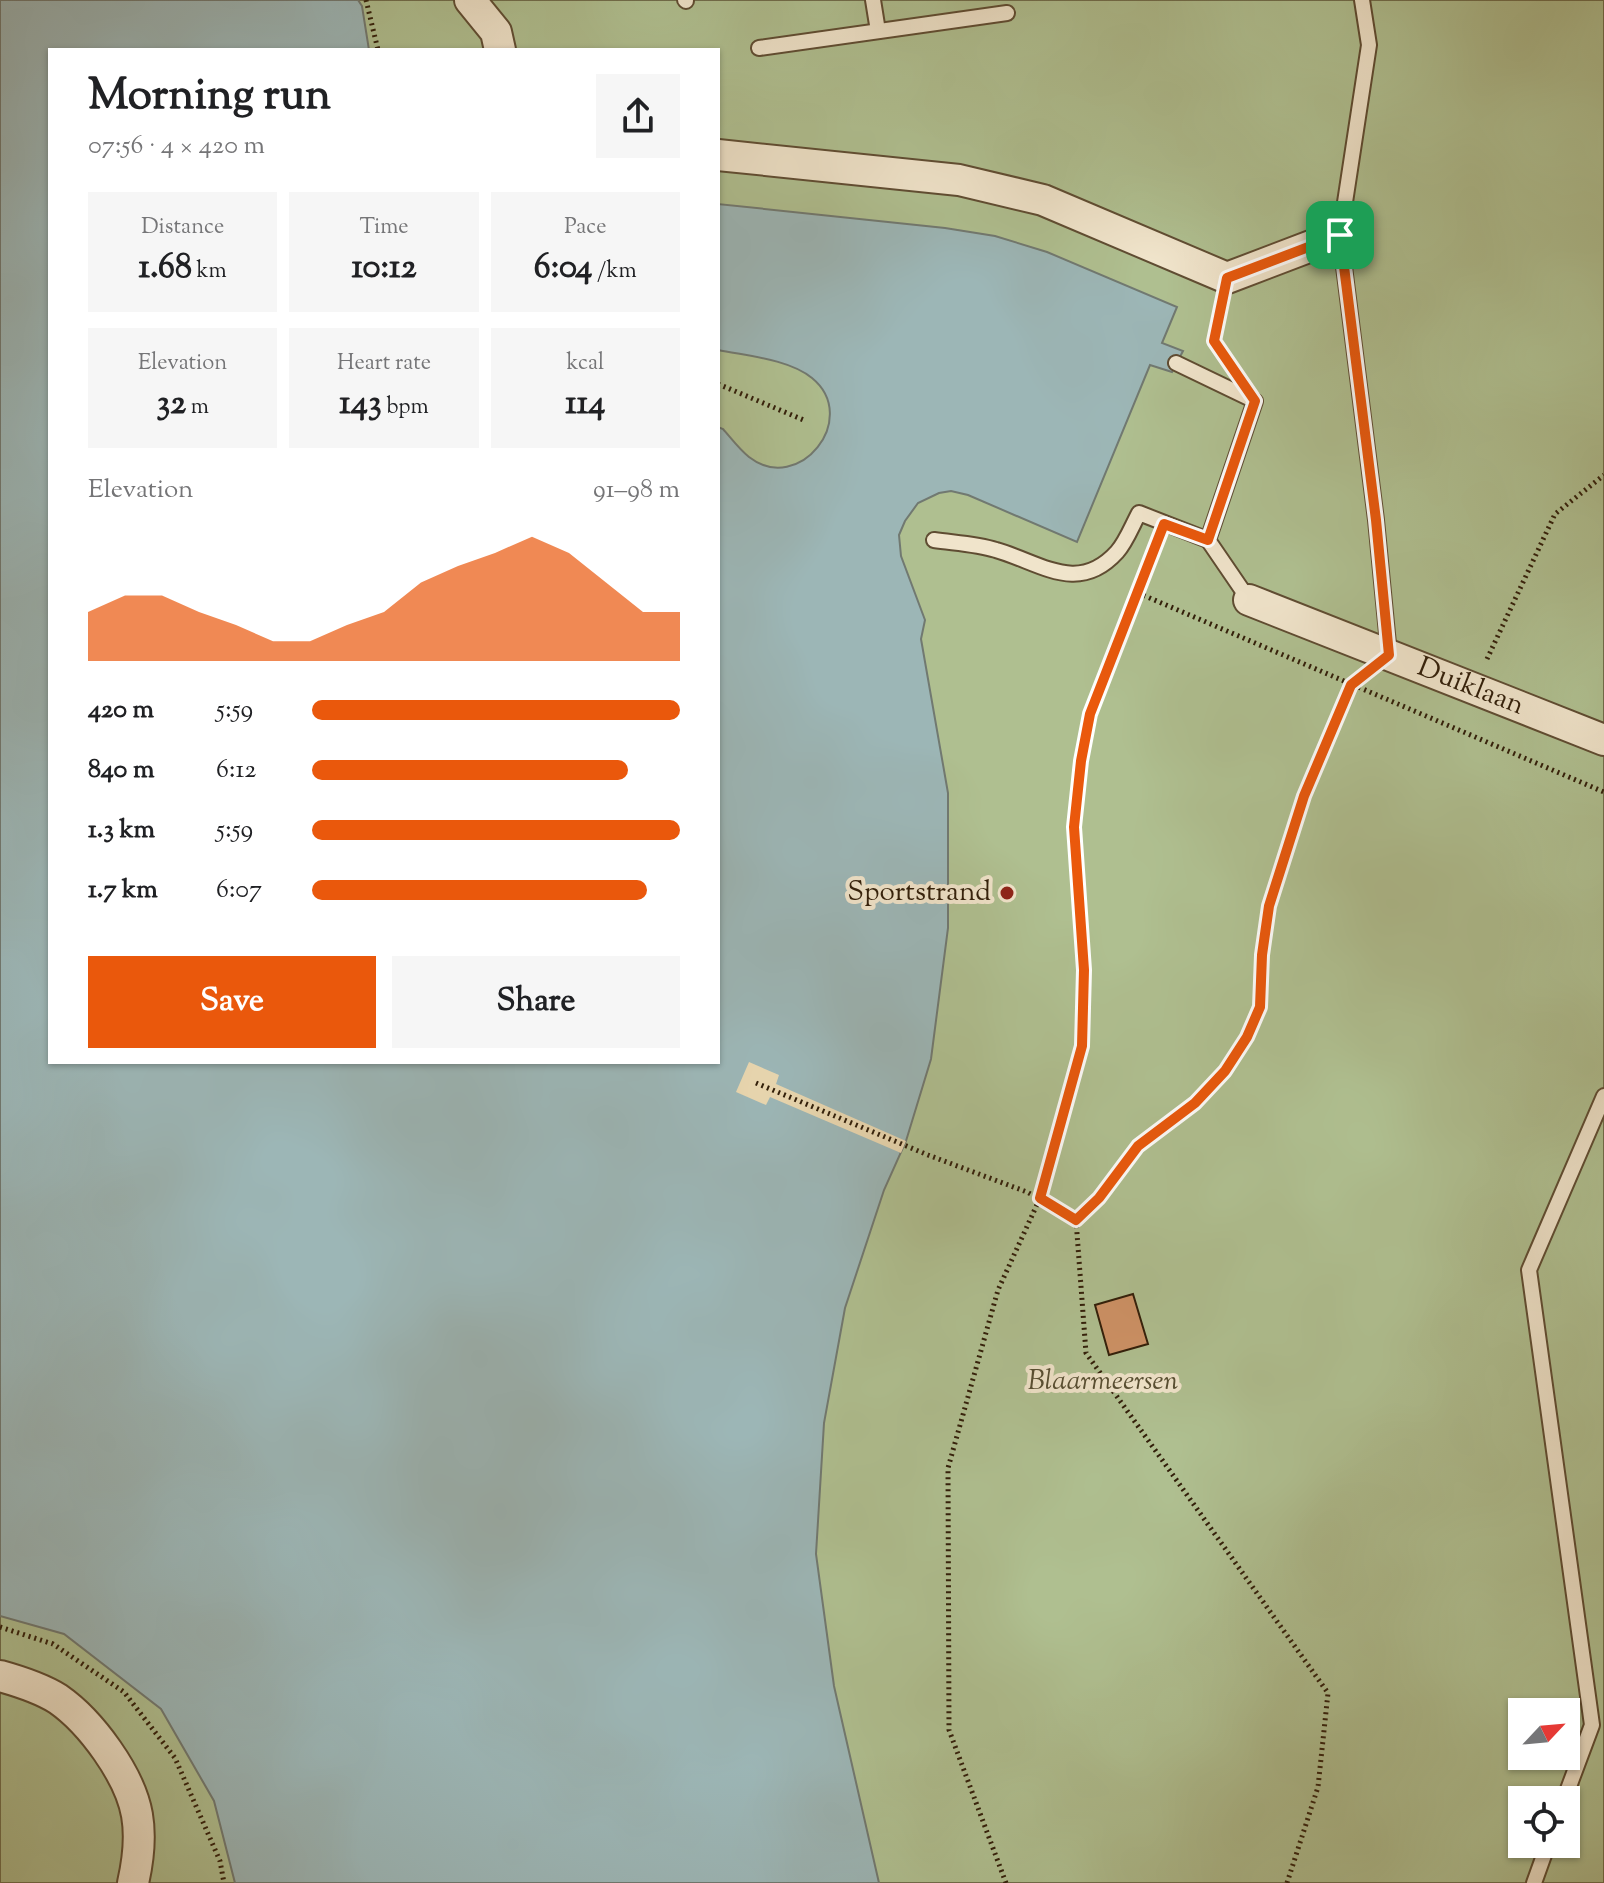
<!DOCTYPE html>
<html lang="en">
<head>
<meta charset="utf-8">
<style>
  :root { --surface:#fff; --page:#f6f6f6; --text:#202124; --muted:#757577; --accent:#ea580c }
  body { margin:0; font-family:"Sorts Mill Goudy",serif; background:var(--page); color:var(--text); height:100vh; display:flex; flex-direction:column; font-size:30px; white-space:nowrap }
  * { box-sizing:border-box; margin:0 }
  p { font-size:26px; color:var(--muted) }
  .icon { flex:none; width:44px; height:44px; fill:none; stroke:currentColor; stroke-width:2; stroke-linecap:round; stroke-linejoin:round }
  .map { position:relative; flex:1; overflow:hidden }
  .sheet { position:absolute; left:48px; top:48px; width:672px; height:1016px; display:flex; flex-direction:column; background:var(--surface); border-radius:0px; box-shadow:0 2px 6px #0004 }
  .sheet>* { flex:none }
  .needle { width:52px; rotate:64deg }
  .tools { position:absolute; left:1508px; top:1698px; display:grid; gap:16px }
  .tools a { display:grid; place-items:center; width:72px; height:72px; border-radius:0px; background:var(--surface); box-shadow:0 2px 6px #0004; font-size:40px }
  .pin { position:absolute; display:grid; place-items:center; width:68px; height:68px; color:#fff; margin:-34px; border-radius:16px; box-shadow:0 4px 12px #0006 }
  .round { display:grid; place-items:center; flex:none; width:84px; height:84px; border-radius:0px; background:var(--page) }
  .headline { display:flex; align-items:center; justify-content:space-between; height:136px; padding:0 40px }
  h1 { font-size:44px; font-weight:700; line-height:60px }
  .stats { display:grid; grid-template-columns:repeat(3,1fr); gap:12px; height:136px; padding:8px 40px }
  .stats div { display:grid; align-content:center; border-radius:0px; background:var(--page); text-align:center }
  .stats b { font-size:34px; font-weight:700 }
  .stats small { font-size:22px; font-weight:400 }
  .stats p { font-size:22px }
  .chart { height:224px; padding:16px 40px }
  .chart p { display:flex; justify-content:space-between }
  .chart svg { width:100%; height:144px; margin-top:8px; fill:var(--accent); opacity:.7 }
  .action { display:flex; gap:16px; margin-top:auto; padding:16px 40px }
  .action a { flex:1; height:92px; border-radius:0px; background:var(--accent); color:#fff; font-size:32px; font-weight:700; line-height:92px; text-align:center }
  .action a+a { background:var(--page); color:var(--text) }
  ul { padding:0 40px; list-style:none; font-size:26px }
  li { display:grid; grid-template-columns:128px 96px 1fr; align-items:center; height:60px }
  li i { height:20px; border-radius:10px; background:var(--accent) }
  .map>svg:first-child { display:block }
  .green { fill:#afbf90; stroke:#706e4c; stroke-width:2; fill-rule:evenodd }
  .water { fill:#9cb6b6; stroke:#717971; stroke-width:2 }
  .pier { fill:#e8d6af }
  .building { fill:#ce9266; stroke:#311e09; stroke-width:2 }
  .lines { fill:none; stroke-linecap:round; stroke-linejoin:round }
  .lane-casing { stroke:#5f4c32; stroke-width:18 }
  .street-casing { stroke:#5f4c32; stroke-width:34 }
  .path { stroke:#311e09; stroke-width:5; stroke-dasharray:2 4; stroke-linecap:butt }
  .lane { stroke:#f0e4cb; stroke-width:14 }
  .street { stroke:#f0e4cb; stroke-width:30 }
  .route-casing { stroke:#fff; stroke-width:16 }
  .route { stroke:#ea580c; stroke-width:10 }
  .poi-dot { fill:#8f2418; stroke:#f0e4cb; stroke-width:3 }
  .labels { text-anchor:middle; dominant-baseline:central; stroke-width:8; stroke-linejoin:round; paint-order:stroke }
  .street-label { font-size:28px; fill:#311e09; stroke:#f0e4cb }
  .poi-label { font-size:28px; fill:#311e09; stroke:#f0e4cb; text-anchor:end }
  .park-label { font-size:28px; font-style:italic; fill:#574e32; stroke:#f0e4cb }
</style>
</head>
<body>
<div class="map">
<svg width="1604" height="1883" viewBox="0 0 1604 1883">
  <rect width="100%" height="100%" fill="#e8d6af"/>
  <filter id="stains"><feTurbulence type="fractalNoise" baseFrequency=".0025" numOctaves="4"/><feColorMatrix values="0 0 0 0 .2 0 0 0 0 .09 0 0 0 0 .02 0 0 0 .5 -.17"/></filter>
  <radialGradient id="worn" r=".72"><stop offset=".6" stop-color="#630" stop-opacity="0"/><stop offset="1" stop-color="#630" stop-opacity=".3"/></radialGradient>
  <path class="green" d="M 0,0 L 1604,0 L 1604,1883 L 0,1883 ZM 50,50 L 718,50 L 718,1062 L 50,1062 ZM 1522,1712 L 1566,1712 L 1566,1756 L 1522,1756 ZM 1522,1800 L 1566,1800 L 1566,1844 L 1522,1844 Z"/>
  <path class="water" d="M 0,0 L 358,0 L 362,6 L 369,50 L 50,50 L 50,1062 L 718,1062 L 718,427 L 723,429 C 731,438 739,449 749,457 C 799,496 861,418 812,378 C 789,359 747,356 718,350 L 718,204 L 945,228 L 995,236 L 1047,252 L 1177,307 L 1162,343 L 1183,351 L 1172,372 L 1150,365 L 1077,542 L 968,495 L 951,491 L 939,493 L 918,503 L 905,521 L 899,535 L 901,556 L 925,620 L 921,639 L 948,793 L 948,928 L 931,1059 L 906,1141 L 884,1190 L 845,1308 L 824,1423 L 816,1554 L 834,1686 L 879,1883 L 235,1883 L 214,1801 L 161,1709 L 64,1634 L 0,1616 Z"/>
  <polygon class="pier" points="749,1062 779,1075 776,1084 906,1141 901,1153 770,1097 766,1105 736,1092"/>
  <polygon class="building" points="1133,1294 1148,1344 1109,1355 1095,1305"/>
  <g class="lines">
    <g class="lane-casing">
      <g id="lane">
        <polyline points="685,0 686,1"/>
        <polyline points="873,0 878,31"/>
        <polyline points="1362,0 1369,45 1340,235 1376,520 1389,654"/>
        <polyline points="759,48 1007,13"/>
        <polyline points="1176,363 1255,401 1208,540 1249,600"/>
        <path d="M 934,540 C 955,543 977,544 996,550 C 1041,563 1078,595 1117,552 C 1126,542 1132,526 1139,513 L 1208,540"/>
        <polyline points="1564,1800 1592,1725 1529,1270 1604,1096"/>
        <polyline points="1534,1883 1548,1844"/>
      </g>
    </g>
    <g class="street-casing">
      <g id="street">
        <polyline points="470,0 496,32 500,50"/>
        <polyline points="718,155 959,180 1043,200 1227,278 1340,235"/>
        <path id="s1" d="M 1249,600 L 1604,740"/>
        <path d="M 0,1676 C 18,1681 42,1689 58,1699 C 91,1722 130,1775 137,1815 C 141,1838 138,1861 133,1883"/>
      </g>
    </g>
    <g class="path">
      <polyline points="366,0 378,50"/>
      <polyline points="1220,310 1214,341 1224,356"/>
      <polyline points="718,384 806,421"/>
      <polyline points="1138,593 1604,792"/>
      <polyline points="1487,659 1555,514 1604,475"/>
      <polyline points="756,1083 928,1155 1027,1192 1076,1220"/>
      <polyline points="0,1627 53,1644 124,1692 175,1758 220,1861 224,1883"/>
      <polyline points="1006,1883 949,1730 948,1468 998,1290 1040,1198 1082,1046 1084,970 1074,827 1081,761 1090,714 1156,544"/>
      <polyline points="1287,1883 1318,1787 1328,1693 1086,1353 1076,1220 1099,1198 1138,1146 1195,1103 1225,1071 1247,1037 1260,1007 1262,955 1269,906 1304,796 1351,685 1359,679"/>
    </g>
    <use href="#lane" class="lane"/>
    <use href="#street" class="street"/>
  </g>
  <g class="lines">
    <g class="route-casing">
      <polygon id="route" points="1340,235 1376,520 1389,655 1351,685 1304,796 1269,906 1262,955 1260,1007 1247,1037 1225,1071 1195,1103 1138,1146 1099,1198 1076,1220 1040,1198 1082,1046 1084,970 1074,827 1081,761 1090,714 1164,524 1208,540 1255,401 1214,341 1227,278"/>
    </g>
    <use href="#route" class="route"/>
  </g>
  <circle class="poi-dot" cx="1007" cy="893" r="8"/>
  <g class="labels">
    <g class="street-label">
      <text stroke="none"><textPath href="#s1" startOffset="238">Duiklaan</textPath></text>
    </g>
    <g class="poi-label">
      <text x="991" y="893">Sportstrand</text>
    </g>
    <g class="park-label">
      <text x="1103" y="1382">Blaarmeersen</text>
    </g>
  </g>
  <rect width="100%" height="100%" filter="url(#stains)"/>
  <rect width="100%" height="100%" fill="url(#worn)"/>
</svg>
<div class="tools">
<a><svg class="needle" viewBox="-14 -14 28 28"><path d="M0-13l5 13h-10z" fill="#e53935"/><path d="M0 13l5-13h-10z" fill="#757577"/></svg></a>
<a><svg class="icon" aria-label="locate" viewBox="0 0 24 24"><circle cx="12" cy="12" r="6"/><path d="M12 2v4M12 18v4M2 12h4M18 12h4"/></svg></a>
</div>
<div class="pin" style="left:1340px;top:235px;background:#1e9e55"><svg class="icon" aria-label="arrive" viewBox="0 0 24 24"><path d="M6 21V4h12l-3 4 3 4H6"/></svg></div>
<section class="sheet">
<div class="headline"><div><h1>Morning run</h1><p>07:56 · 4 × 420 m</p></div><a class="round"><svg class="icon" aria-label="share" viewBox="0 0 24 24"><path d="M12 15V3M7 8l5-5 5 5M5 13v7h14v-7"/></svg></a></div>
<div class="stats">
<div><p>Distance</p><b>1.68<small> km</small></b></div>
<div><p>Time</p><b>10:12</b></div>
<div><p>Pace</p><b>6:04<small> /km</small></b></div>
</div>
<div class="stats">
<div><p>Elevation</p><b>32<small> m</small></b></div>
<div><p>Heart rate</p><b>143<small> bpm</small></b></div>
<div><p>kcal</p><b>114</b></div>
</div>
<div class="chart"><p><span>Elevation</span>91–98 m</p>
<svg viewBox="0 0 160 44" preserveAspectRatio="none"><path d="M0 44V29L10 24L20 24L30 29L40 33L50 38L60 38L70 33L80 29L90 20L100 15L110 11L120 6L130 11L140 20L150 29L160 29V44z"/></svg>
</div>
<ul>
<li><b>420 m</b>5:59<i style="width:100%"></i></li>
<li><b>840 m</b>6:12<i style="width:86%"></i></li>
<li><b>1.3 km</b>5:59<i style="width:100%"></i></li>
<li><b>1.7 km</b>6:07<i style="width:91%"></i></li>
</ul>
<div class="action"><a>Save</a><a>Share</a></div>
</section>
</div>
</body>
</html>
